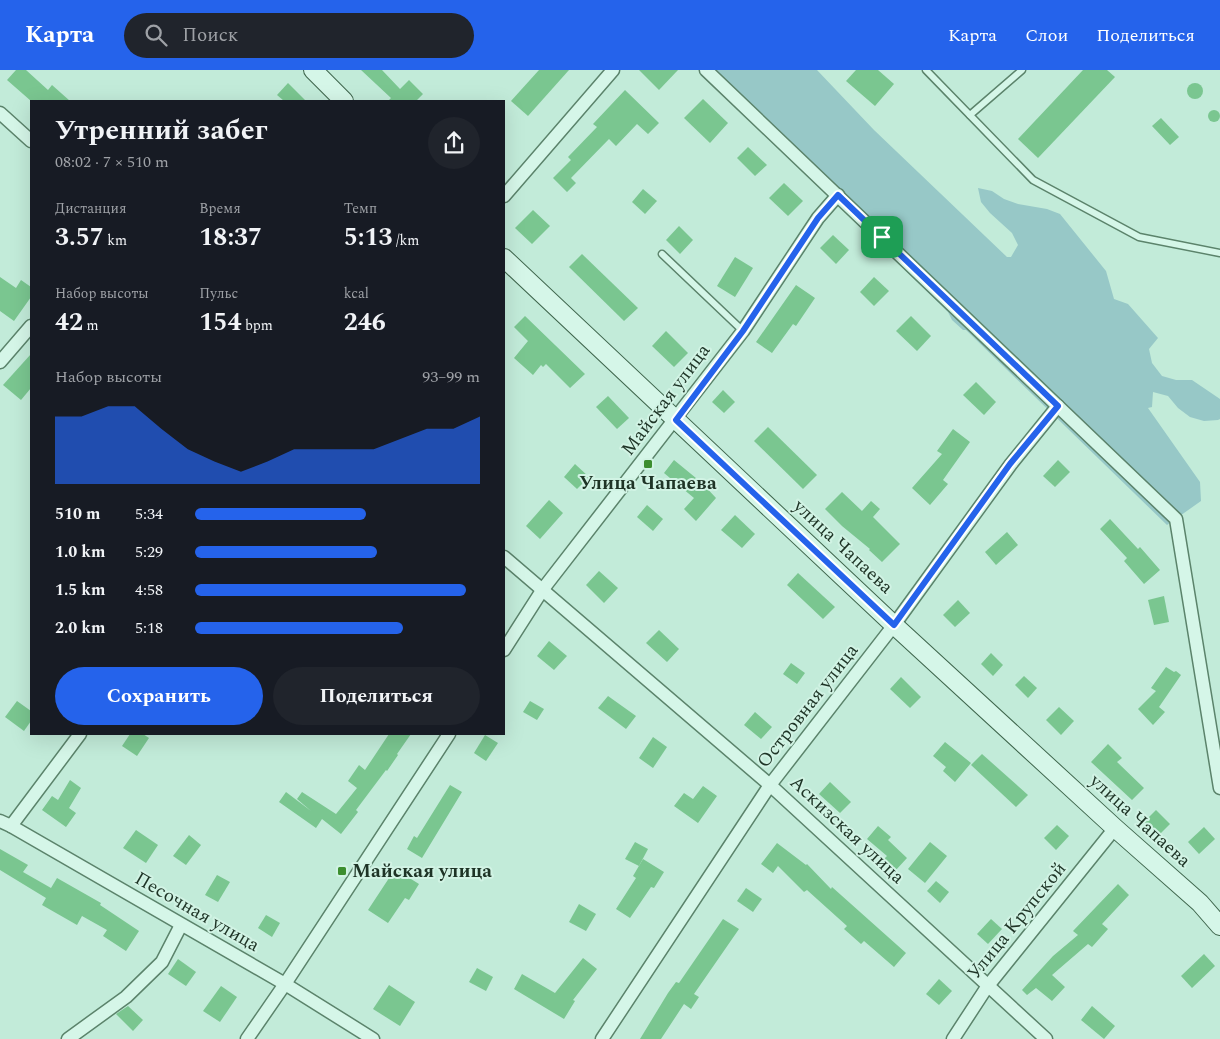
<!DOCTYPE html>
<html lang="ru">
<head>
<meta charset="utf-8">
<style>
  :root { --surface:#171b24; --page:#20242c; --text:#f1f3f6; --muted:#9ea1a6; --accent:#2563eb }
  body { margin:0; font-family:Spectral,serif; background:var(--page); color:var(--text); height:100vh; display:flex; flex-direction:column; font-size:19px; white-space:nowrap }
  * { box-sizing:border-box; margin:0 }
  p { font-size:16px; color:var(--muted) }
  .icon { flex:none; width:28px; height:28px; fill:none; stroke:currentColor; stroke-width:2; stroke-linecap:round; stroke-linejoin:round }
  .map { position:relative; flex:1; overflow:hidden }
  .panel { position:absolute; left:30px; top:30px; width:475px; height:635px; display:flex; flex-direction:column; background:var(--surface); border-radius:0px; box-shadow:0 5px 20px #0002 }
  .panel>* { flex:none }
  .pin { position:absolute; display:grid; place-items:center; width:42px; height:42px; color:#fff; margin:-21px; border-radius:10px; box-shadow:0 2px 8px #0006 }
  .round { display:grid; place-items:center; flex:none; width:52px; height:52px; border-radius:26px; background:var(--page) }
  .summary { display:flex; align-items:center; justify-content:space-between; height:85px; padding:0 25px }
  h1 { font-size:28px; font-weight:700; line-height:38px }
  .stats { display:grid; grid-template-columns:repeat(3,1fr); gap:8px; height:85px; padding:5px 25px }
  .stats div { display:grid; align-content:center }
  .stats b { font-size:25px; font-weight:700 }
  .stats small { font-size:14px; font-weight:400 }
  .stats p { font-size:14px }
  .chart { height:140px; padding:10px 25px }
  .chart p { display:flex; justify-content:space-between }
  .chart svg { width:100%; height:90px; margin-top:5px; fill:var(--accent); opacity:.7 }
  .action { display:flex; gap:10px; margin-top:auto; padding:10px 25px }
  .action a { flex:1; height:58px; border-radius:30px; background:var(--accent); color:#fff; font-size:20px; font-weight:700; line-height:58px; text-align:center }
  .action a+a { background:var(--page); color:var(--text) }
  ul { padding:0 25px; list-style:none; font-size:16px }
  li { display:grid; grid-template-columns:80px 60px 1fr; align-items:center; height:38px }
  li i { height:12px; border-radius:6px; background:var(--accent) }
  header { display:flex; align-items:center; gap:30px; box-sizing:border-box; height:70px; padding:0 25px; background:var(--accent); color:#fff }
  header strong { font-size:24px }
  nav { display:flex; gap:28px; margin-inline-start:auto; font-size:18px }
  .search { width:350px; height:45px; background:var(--page); display:flex; align-items:center; gap:12px; box-sizing:border-box; padding:0 18px; border-radius:28px; color:var(--muted); font-size:19px }
  .map>svg:first-child { display:block }
  .green { fill:#97c8c7 }
  .building { fill:#7ac690 }
  .lines { fill:none; stroke-linecap:round; stroke-linejoin:round }
  .lane-casing { stroke:#5b836b; stroke-width:9 }
  .street-casing { stroke:#5b836b; stroke-width:15 }
  .secondary-casing { stroke:#3e654c; stroke-width:20 }
  .lane { stroke:#d5f6e8; stroke-width:6 }
  .street { stroke:#d5f6e8; stroke-width:12 }
  .secondary { stroke:#d5f6e8; stroke-width:18 }
  .route-casing { stroke:#fff; stroke-width:10 }
  .route { stroke:#2563eb; stroke-width:6 }
  .poi-dot { fill:#3c8e2f; stroke:#d1f3e4; stroke-width:2 }
  .labels { text-anchor:middle; dominant-baseline:central; stroke-width:4; stroke-linejoin:round; paint-order:stroke }
  .street-label { font-size:19px; fill:#1e3426; stroke:#d1f3e4 }
  .poi-label { font-size:19px; font-weight:bold; fill:#1e3426; stroke:#d1f3e4 }
</style>
</head>
<body>
<header>
<strong>Карта</strong>
<div class="search"><svg class="icon" aria-label="search" viewBox="0 0 24 24"><circle cx="10" cy="10" r="6"/><path d="M15 15l6 6"/></svg>Поиск</div>
<nav><a>Карта</a><a>Слои</a><a>Поделиться</a></nav>
</header>
<div class="map">
<svg width="1220" height="969" viewBox="0 0 1220 969">
  <rect width="100%" height="100%" fill="#c2ebd9"/>
  <polygon class="green" points="700,0 817,0 874,60 1007,187 1011,187 1018,175 1012,163 990,143 981,132 978,118 992,121 1004,129 1018,134 1047,139 1060,144 1106,201 1114,229 1128,234 1158,268 1149,279 1152,293 1162,306 1176,310 1192,310 1220,329 1220,349 1218,350 1204,351 1190,347 1178,338 1168,326 1153,322 1152,337 1148,338 1200,412 1201,431 1167,455 966,260 963,260 952,250 948,242"/>
  <g class="building">
    <polygon points="16,0 26,0 48,20 52,15 70,31 31,31 7,10"/>
    <polygon points="361,0 382,0 400,19 409,10 423,24 416,31 388,31 391,28"/>
    <polygon points="539,0 569,0 528,46 511,31"/>
    <polygon points="639,0 678,0 659,20"/>
    <polygon points="856,0 878,0 894,14 875,36 846,11"/>
    <polygon points="1083,0 1107,0 1115,7 1038,88 1018,69"/>
    <polygon points="288,13 306,31 284,31 277,25"/>
    <circle cx="1195" cy="21" r="8"/>
    <polygon points="625,20 659,53 648,64 637,54 616,76 609,69 571,108 576,113 567,122 553,108 571,90 568,87 597,57 593,54"/>
    <polygon points="703,29 728,53 710,73 684,48"/>
    <circle cx="1214" cy="46" r="6"/>
    <polygon points="1161,48 1179,67 1170,75 1152,56"/>
    <polygon points="748,77 767,95 755,106 737,88"/>
    <polygon points="784,113 803,131 788,146 769,128"/>
    <polygon points="643,119 657,131 645,144 632,132"/>
    <polygon points="533,140 550,156 532,174 515,158"/>
    <polygon points="679,156 693,170 680,184 666,170"/>
    <polygon points="833,165 849,180 836,194 820,178"/>
    <polygon points="582,184 638,238 624,251 569,197"/>
    <polygon points="735,187 753,198 735,227 717,216"/>
    <polygon points="0,207 16,218 21,210 31,217 31,227 14,251 0,241"/>
    <polygon points="874,207 889,221 874,236 860,222"/>
    <polygon points="796,215 815,228 796,256 793,254 772,283 756,272"/>
    <polygon points="525,246 585,304 570,318 546,294 543,297 541,295 533,305 514,288 528,271 514,257"/>
    <polygon points="911,246 931,266 917,281 896,261"/>
    <polygon points="666,261 688,283 674,297 652,276"/>
    <polygon points="31,284 31,318 21,330 3,315"/>
    <polygon points="976,312 996,332 984,345 963,325"/>
    <polygon points="723,320 735,332 724,343 712,332"/>
    <polygon points="608,326 629,348 617,359 596,337"/>
    <polygon points="768,357 817,405 803,419 754,371"/>
    <polygon points="953,359 970,372 943,410 948,414 930,435 912,418 942,384 937,381"/>
    <polygon points="674,390 702,413 716,428 696,451 684,439 694,428 664,403"/>
    <polygon points="1058,390 1070,402 1055,417 1043,406"/>
    <polygon points="575,394 589,407 577,419 564,407"/>
    <polygon points="842,422 862,441 871,431 880,439 873,447 900,474 882,492 869,480 870,479 842,456 825,439"/>
    <polygon points="549,430 563,443 540,469 526,456"/>
    <polygon points="647,435 663,449 653,461 637,447"/>
    <polygon points="735,445 755,464 742,478 721,460"/>
    <polygon points="1110,449 1138,479 1140,477 1160,500 1144,514 1124,491 1127,488 1100,459"/>
    <polygon points="1007,462 1018,475 996,495 985,482"/>
    <polygon points="599,501 618,518 604,533 586,515"/>
    <polygon points="798,503 835,537 823,549 787,515"/>
    <polygon points="1164,526 1169,552 1154,555 1148,530"/>
    <polygon points="958,530 970,543 955,557 943,545"/>
    <polygon points="659,560 679,579 667,592 646,573"/>
    <polygon points="549,571 567,586 554,600 537,586"/>
    <polygon points="991,583 1003,595 993,606 981,594"/>
    <polygon points="791,593 805,603 797,614 783,604"/>
    <polygon points="1166,597 1174,602 1176,601 1181,605 1159,637 1165,642 1153,655 1138,639 1156,621 1151,618"/>
    <polygon points="1024,606 1037,618 1028,628 1015,615"/>
    <polygon points="901,607 921,627 910,638 890,619"/>
    <polygon points="608,626 636,646 626,659 598,638"/>
    <polygon points="17,631 31,641 31,651 24,661 5,647"/>
    <polygon points="530,631 544,639 537,650 523,642"/>
    <polygon points="1059,637 1074,651 1061,665 1046,650"/>
    <polygon points="755,642 772,657 761,669 744,655"/>
    <polygon points="130,664 143,664 149,668 137,686 122,676"/>
    <polygon points="389,664 411,664 397,684 398,685 387,701 386,700 356,740 358,742 341,764 322,749 316,758 279,732 286,722 311,741 297,729 302,722 336,744 357,718 348,711 359,695 365,700"/>
    <polygon points="485,665 498,673 486,691 474,683"/>
    <polygon points="653,667 667,677 653,698 639,688"/>
    <polygon points="945,672 971,693 955,712 943,701 946,697 933,686"/>
    <polygon points="1108,674 1122,688 1117,692 1144,718 1132,730 1091,692"/>
    <polygon points="982,684 1028,725 1016,737 971,695"/>
    <polygon points="70,710 81,718 69,738 76,743 66,757 42,740 52,726 58,730"/>
    <polygon points="830,712 851,732 840,743 819,724"/>
    <polygon points="450,715 462,722 422,788 407,779 414,766 417,768"/>
    <polygon points="703,716 717,726 698,753 674,736 684,723 693,729"/>
    <polygon points="1156,740 1170,754 1158,766 1144,752"/>
    <polygon points="1057,755 1069,766 1056,780 1044,768"/>
    <polygon points="878,756 891,767 888,770 907,788 895,801 883,790 887,786 867,769"/>
    <polygon points="1204,757 1215,769 1199,784 1188,772"/>
    <polygon points="136,760 158,775 146,793 123,778"/>
    <polygon points="189,765 201,775 186,795 173,786"/>
    <polygon points="635,772 648,779 639,796 625,789"/>
    <polygon points="930,772 947,786 925,813 908,799"/>
    <polygon points="777,773 806,795 807,794 831,819 832,817 906,883 894,897 864,871 861,874 844,859 847,856 807,820 804,822 778,796 773,803 761,794"/>
    <polygon points="0,779 28,795 23,802 51,818 57,808 101,833 100,835 139,861 126,881 103,866 107,860 82,846 77,855 42,835 46,828 0,800"/>
    <polygon points="643,789 664,802 654,818 651,817 630,848 616,839 636,808 633,806"/>
    <polygon points="395,799 419,814 409,830 405,828 388,853 368,840"/>
    <polygon points="217,805 230,812 218,832 205,825"/>
    <polygon points="936,811 949,822 940,833 927,821"/>
    <polygon points="1118,814 1129,825 1102,854 1108,859 1092,877 1088,874 1052,905 1065,917 1052,931 1036,918 1027,925 1022,920 1053,886 1078,865 1073,861"/>
    <polygon points="746,818 762,829 753,842 737,831"/>
    <polygon points="579,834 596,844 586,861 569,852"/>
    <polygon points="266,845 280,853 272,867 258,858"/>
    <polygon points="723,849 739,859 694,924 699,927 691,939 684,934 661,969 640,969 668,923 676,912 679,913"/>
    <polygon points="991,849 1002,859 988,874 977,864"/>
    <polygon points="1204,884 1215,896 1192,918 1181,906"/>
    <polygon points="583,888 597,899 573,930 575,931 564,949 514,919 522,904 555,923"/>
    <polygon points="178,889 196,902 186,916 168,904"/>
    <polygon points="477,898 493,907 486,921 469,912"/>
    <polygon points="939,909 952,921 939,935 926,924"/>
    <polygon points="389,915 415,932 400,956 373,939"/>
    <polygon points="221,916 237,927 220,952 203,941"/>
    <polygon points="128,936 143,950 133,961 116,944"/>
    <polygon points="1092,936 1115,956 1104,969 1081,950"/>
  </g>
  <g class="lines">
    <g class="lane-casing">
      <g id="lane">
        <polyline points="926,0 1033,110 1139,167 1220,183"/>
        <polyline points="970,45 1022,0"/>
        <polyline points="662,184 743,261"/>
      </g>
    </g>
    <g class="street-casing">
      <g id="street">
        <polyline points="706,0 1176,449 1220,718"/>
        <polyline points="0,43 31,71"/>
        <polyline points="504,126 613,0"/>
        <polyline points="0,292 31,256"/>
        <polyline points="504,487 770,715 1046,969"/>
        <polyline points="504,580 543,519 743,261 818,148 838,125"/>
        <polyline points="0,751 11,756 285,914 373,969"/>
        <polyline points="11,756 80,664"/>
        <polyline points="68,969 126,927 162,892 181,855"/>
        <polyline points="247,969 285,914 449,664"/>
        <polyline points="602,969 770,715 894,555 1011,394 1058,336"/>
        <polyline points="953,969 987,917 1115,758"/>
      </g>
    </g>
    <g class="secondary-casing">
      <g id="secondary">
        <polyline points="313,0 344,31"/>
        <polyline points="504,188 894,555 1115,758 1200,833 1220,856"/>
      </g>
    </g>
    <use href="#lane" class="lane"/>
    <use href="#street" class="street"/>
    <use href="#secondary" class="secondary"/>
  </g>
  <g class="lines">
    <g class="route-casing">
      <polygon id="route" points="838,125 1058,336 1010,394 894,555 676,350 743,261 818,148"/>
    </g>
    <use href="#route" class="route"/>
  </g>
  <g class="poi-dot">
    <rect x="643" y="389" width="10" height="10" rx="2.5"/>
    <rect x="337" y="796" width="10" height="10" rx="2.5"/>
  </g>
  <g class="labels">
    <g class="street-label">
      <text transform="translate(666 330) rotate(-53)">Майская улица</text>
      <text transform="translate(843 477) rotate(43)">улица Чапаева</text>
      <text transform="translate(808 636) rotate(-52)">Островная улица</text>
      <text transform="translate(1140 751) rotate(42)">улица Чапаева</text>
      <text transform="translate(847 760) rotate(43)">Аскизская улица</text>
      <text transform="translate(197 842) rotate(30)">Песочная улица</text>
      <text transform="translate(1017 851) rotate(-51)">Улица Крупской</text>
    </g>
    <g class="poi-label">
      <text x="648" y="413">Улица Чапаева</text>
      <text x="352" y="801" text-anchor="start">Майская улица</text>
    </g>
  </g>
</svg>
<div class="pin" style="left:882px;top:167px;background:#1e9e55"><svg class="icon" aria-label="arrive" viewBox="0 0 24 24"><path d="M6 21V4h12l-3 4 3 4H6"/></svg></div>
<section class="panel">
<div class="summary"><div><h1>Утренний забег</h1><p>08:02 · 7 × 510 m</p></div><a class="round"><svg class="icon" aria-label="share" viewBox="0 0 24 24"><path d="M12 15V3M7 8l5-5 5 5M5 13v7h14v-7"/></svg></a></div>
<div class="stats">
<div><p>Дистанция</p><b>3.57<small> km</small></b></div>
<div><p>Время</p><b>18:37</b></div>
<div><p>Темп</p><b>5:13<small> /km</small></b></div>
</div>
<div class="stats">
<div><p>Набор высоты</p><b>42<small> m</small></b></div>
<div><p>Пульс</p><b>154<small> bpm</small></b></div>
<div><p>kcal</p><b>246</b></div>
</div>
<div class="chart"><p><span>Набор высоты</span>93–99 m</p>
<svg viewBox="0 0 160 44" preserveAspectRatio="none"><path d="M0 44V11L10 11L20 6L30 6L40 17L50 27L60 33L70 38L80 33L90 27L100 27L110 27L120 27L130 22L140 17L150 17L160 11V44z"/></svg>
</div>
<ul>
<li><b>510 m</b>5:34<i style="width:60%"></i></li>
<li><b>1.0 km</b>5:29<i style="width:64%"></i></li>
<li><b>1.5 km</b>4:58<i style="width:95%"></i></li>
<li><b>2.0 km</b>5:18<i style="width:73%"></i></li>
</ul>
<div class="action"><a>Сохранить</a><a>Поделиться</a></div>
</section>
</div>
</body>
</html>
